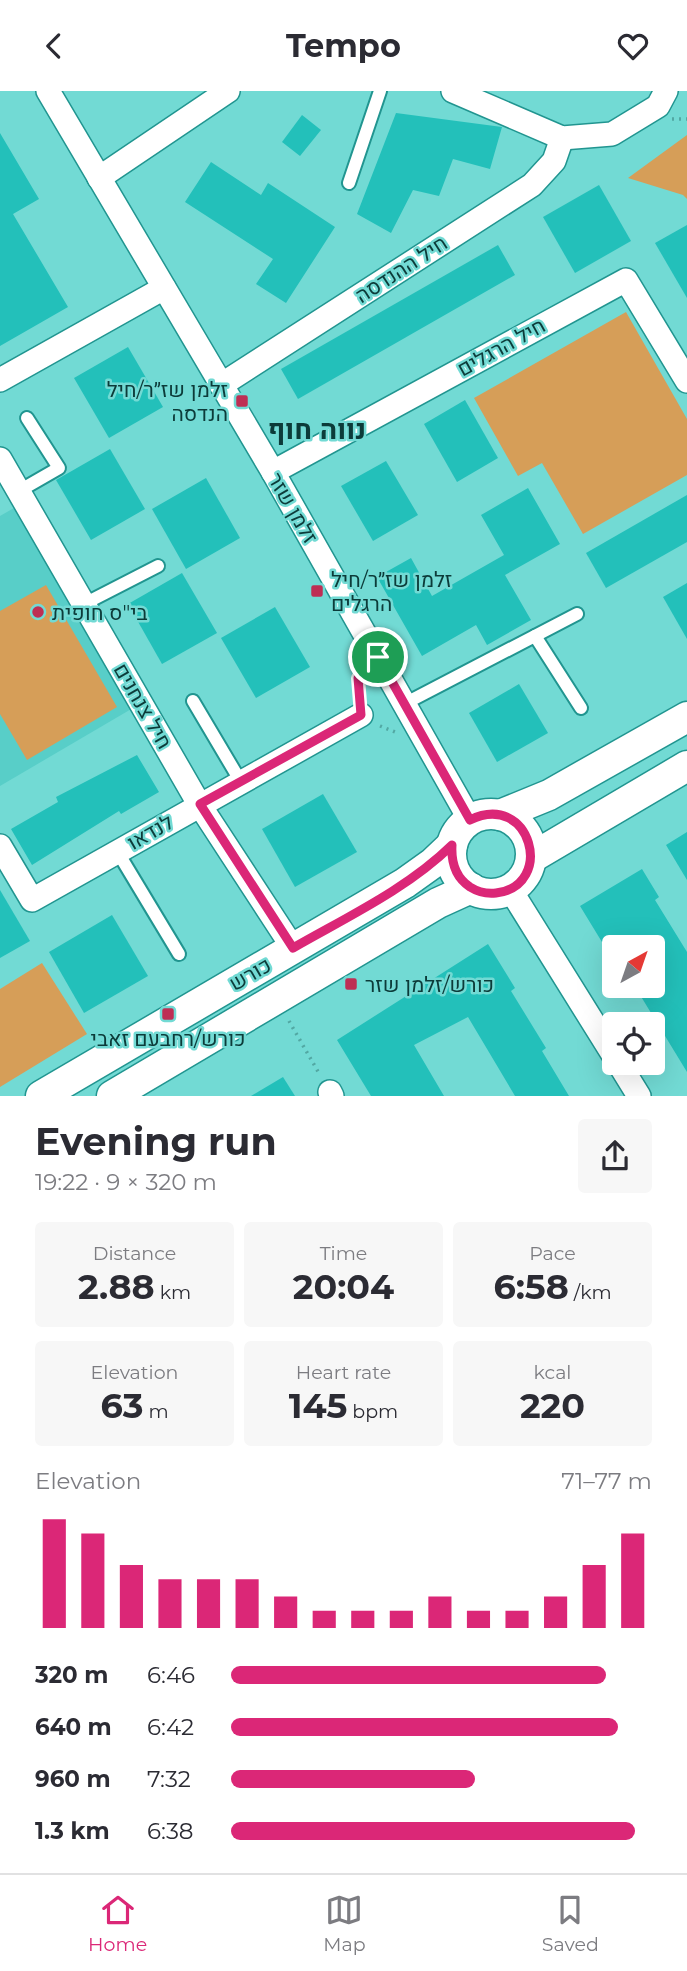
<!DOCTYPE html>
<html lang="en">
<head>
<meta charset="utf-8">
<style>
  :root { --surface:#fff; --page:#f7f7f7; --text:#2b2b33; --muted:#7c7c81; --line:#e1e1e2; --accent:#db2777 }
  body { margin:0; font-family:Montserrat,Heebo,sans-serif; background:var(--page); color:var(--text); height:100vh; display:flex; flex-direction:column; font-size:26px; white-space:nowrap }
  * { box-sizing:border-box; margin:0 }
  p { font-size:23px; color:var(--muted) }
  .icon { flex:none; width:38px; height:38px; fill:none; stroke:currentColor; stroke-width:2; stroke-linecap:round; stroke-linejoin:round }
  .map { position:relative; height:1005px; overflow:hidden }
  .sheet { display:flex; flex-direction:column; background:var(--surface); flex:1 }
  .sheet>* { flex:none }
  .needle { width:46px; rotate:40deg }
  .tools { position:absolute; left:602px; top:844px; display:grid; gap:14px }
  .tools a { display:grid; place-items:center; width:63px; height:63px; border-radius:7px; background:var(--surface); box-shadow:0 7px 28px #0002; font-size:35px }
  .pin { position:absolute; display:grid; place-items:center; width:60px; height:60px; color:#fff; margin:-30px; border:4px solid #fff; border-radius:50%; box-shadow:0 2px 7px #0007 }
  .round { display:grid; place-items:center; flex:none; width:74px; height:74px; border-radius:7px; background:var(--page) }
  .head { display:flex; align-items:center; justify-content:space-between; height:119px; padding:0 35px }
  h1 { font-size:38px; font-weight:700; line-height:52px }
  .metrics { display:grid; grid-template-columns:repeat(3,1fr); gap:10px; height:119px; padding:7px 35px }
  .metrics div { display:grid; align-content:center; border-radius:7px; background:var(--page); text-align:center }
  .metrics b { font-size:35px; font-weight:700 }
  .metrics small { font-size:19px; font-weight:400 }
  .metrics p { font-size:19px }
  .chart { height:196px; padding:14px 35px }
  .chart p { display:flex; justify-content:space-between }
  .chart svg { width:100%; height:126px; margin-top:7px; stroke:var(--accent); stroke-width:6 }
  ul { padding:0 35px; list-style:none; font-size:23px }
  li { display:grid; grid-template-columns:112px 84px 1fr; align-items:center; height:52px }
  li i { height:18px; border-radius:9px; background:var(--accent) }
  header { display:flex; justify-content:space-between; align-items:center; height:91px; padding:0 35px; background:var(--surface); font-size:32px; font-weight:700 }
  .dock { display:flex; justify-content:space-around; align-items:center; height:98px; border-top:2px solid var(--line); background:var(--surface); font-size:19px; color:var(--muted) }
  .dock a { display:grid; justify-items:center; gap:4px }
  .dock .active { color:var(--accent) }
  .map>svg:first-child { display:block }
  .built { fill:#58cec8 }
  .green { fill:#d69e58 }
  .building { fill:#23c0ba }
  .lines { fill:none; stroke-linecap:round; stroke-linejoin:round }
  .service-casing { stroke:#219590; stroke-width:16 }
  .minor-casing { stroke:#219590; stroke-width:26 }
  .tertiary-casing { stroke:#219590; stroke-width:33 }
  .path { stroke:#52a8a3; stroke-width:3.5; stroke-dasharray:2 5; stroke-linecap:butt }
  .service { stroke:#fff; stroke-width:12 }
  .minor { stroke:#fff; stroke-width:23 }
  .tertiary { stroke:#fff; stroke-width:30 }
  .route-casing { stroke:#fff; stroke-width:14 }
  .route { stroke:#db2777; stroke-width:9 }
  .poi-dot { fill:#be2e54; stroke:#72dad4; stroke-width:2.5 }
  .labels { text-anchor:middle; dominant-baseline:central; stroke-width:5; stroke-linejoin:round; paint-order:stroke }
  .street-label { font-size:21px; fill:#0c3b39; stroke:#72dad4 }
  .poi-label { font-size:21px; fill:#0c3b39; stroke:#72dad4; text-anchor:start }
  .district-label { font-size:28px; font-weight:bold; fill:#0c3b39; stroke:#72dad4 }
</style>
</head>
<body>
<header><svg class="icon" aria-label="back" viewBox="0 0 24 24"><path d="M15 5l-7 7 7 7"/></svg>Tempo<svg class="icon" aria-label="heart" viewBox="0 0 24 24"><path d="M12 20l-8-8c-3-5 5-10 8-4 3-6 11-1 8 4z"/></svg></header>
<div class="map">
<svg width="687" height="1005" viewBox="0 0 687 1005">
  <rect width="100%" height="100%" fill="#72dad4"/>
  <polygon class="built" points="14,417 133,617 0,695 0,425"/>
  <g class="green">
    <polygon points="687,44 687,108 683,104 628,87"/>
    <polygon points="626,221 687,328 687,384 583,443 542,372 518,385 474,307"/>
    <polygon points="46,494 117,616 27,669 0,623 0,520"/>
    <polygon points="42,872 87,943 0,996 0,898"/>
  </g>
  <g class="building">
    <polygon points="396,22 502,36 490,78 453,68 439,105 413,99 391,142 357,123"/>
    <polygon points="302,24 321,39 300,65 282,51"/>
    <polygon points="0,42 39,108 13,123 68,216 0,255"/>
    <polygon points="211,71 261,104 268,92 335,136 286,212 256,193 273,168 185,111"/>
    <polygon points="599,94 631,150 575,182 543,126"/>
    <polygon points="687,134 687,207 655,152"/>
    <polygon points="498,154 515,184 298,308 281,278"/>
    <polygon points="128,256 163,316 109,347 74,287"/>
    <polygon points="465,309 498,367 457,391 424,333"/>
    <polygon points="110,358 145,418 91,449 56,389"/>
    <polygon points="386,370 418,424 373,450 341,395"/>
    <polygon points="206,387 240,447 186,478 152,418"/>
    <polygon points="528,397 560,453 505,484 531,529 487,554 476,534 422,565 377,486 411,467 432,505 504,464 481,424"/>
    <polygon points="687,404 687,451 606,497 586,462"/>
    <polygon points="182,482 217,542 162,573 128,513"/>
    <polygon points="687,492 687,548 663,506"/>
    <polygon points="275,516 310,576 256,607 221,547"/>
    <polygon points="519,593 548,642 497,671 469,622"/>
    <polygon points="137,664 159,701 121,723 119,720 32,774 11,738 58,711 56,706"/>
    <polygon points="323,703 357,761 295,796 262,738"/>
    <polygon points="687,741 687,789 666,754"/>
    <polygon points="642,778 659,806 655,809 687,861 687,981 634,894 653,894 653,856 605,856 580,815"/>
    <polygon points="0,799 30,850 0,867"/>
    <polygon points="112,824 148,885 84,922 49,861"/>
    <polygon points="488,853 515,897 511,900 546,957 542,960 569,1005 515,1005 468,926 414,954 444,1005 371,1005 337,949"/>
    <polygon points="283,986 295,1005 251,1005"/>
  </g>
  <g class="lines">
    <g class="service-casing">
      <g id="service">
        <polyline points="349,92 380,0"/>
        <polyline points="19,400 59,377 27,327"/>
        <polyline points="84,513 158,475"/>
        <polyline points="535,545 581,617"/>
        <polyline points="193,610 241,691"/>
        <polyline points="404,613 577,523"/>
        <polyline points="117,760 179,863"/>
      </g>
    </g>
    <g class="minor-casing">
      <g id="minor">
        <polyline points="48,0 273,381 470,729"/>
        <polyline points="453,0 562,47 612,43 658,15 666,0"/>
        <polyline points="99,87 228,0"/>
        <polyline points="0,289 164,197"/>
        <polyline points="221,294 532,94 554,70 562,47"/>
        <polyline points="0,368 199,713 293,857"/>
        <polyline points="273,381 626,189 687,290"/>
        <polyline points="0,755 32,809 361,624"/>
        <polyline points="510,798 614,965"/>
        <polyline points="618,971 639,1005"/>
        <polyline points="330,1001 332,1005"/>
      </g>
    </g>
    <g class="tertiary-casing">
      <g id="tertiary">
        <circle cx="491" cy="763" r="40"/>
        <polyline points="500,724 549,704 687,626"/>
        <polyline points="531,767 687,675"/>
        <polyline points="41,1005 405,792 433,772 452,754"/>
        <polyline points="112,1005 438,812 471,797"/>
      </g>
    </g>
    <g class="path">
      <polyline points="672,28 687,28"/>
      <polyline points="359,603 358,587 363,582"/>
      <polyline points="380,635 395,641"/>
      <polyline points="289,930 320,984"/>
    </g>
    <use href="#service" class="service"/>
    <use href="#minor" class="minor"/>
    <use href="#tertiary" class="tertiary"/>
  </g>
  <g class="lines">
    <g class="route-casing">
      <path id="route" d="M 378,566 L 470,729 C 531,699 556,795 496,802 C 487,803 478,801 470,796 C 455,786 451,771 452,754 C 407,798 347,826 293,857 L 200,713 L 361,624 L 358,587 Z"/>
    </g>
    <use href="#route" class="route"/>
  </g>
  <g class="poi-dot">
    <rect x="235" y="303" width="14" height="14" rx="3.5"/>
    <rect x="310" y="493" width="14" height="14" rx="3.5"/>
    <circle cx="38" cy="521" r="7"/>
    <rect x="344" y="886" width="14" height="14" rx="3.5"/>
    <rect x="161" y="916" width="14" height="14" rx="3.5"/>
  </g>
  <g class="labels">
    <g class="street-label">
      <text transform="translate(401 178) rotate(-33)">חיל ההנדסה</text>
      <text transform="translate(501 256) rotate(-29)">חיל הרגלים</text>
      <text transform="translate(293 417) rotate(60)">זלמן שזר</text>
      <text transform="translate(143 615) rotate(60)">חיל צנחנים</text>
      <text transform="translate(150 741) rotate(-30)">לנדאו</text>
      <text transform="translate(250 883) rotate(-30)">כורש</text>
    </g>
    <g class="poi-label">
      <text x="228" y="298" text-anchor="end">זלמן שז״ר/חיל<tspan x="228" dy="24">הנדסה</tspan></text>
      <text x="331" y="488">זלמן שז״ר/חיל<tspan x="331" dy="24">הרגלים</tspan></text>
      <text x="52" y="521">בי"ס חופית</text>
      <text x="365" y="893">כורש/זלמן שזר</text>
      <text x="168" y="947" text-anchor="middle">כורש/רחבעם זאבי</text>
    </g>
    <g class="district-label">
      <text x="317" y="338">נווה חוף</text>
    </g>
  </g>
</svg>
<div class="tools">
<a><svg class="needle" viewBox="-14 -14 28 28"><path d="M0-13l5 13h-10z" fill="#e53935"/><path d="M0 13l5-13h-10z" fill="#7c7c81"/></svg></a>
<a><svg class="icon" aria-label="locate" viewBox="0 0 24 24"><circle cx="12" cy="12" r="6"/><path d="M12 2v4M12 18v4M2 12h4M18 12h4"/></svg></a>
</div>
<div class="pin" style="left:378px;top:566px;background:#1e9e55"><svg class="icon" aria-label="arrive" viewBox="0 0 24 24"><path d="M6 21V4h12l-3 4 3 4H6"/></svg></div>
</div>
<section class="sheet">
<div class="head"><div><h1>Evening run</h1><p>19:22 · 9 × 320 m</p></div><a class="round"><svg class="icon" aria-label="share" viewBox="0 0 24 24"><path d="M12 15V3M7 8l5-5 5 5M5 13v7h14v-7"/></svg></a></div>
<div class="metrics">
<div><p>Distance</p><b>2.88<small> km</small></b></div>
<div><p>Time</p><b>20:04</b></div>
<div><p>Pace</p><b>6:58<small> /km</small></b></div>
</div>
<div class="metrics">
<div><p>Elevation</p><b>63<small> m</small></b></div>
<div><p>Heart rate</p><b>145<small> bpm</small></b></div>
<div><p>kcal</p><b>220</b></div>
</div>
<div class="chart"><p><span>Elevation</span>71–77 m</p>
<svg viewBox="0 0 160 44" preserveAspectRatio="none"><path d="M5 44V6M15 44V11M25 44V22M35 44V27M45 44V27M55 44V27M65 44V33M75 44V38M85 44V38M95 44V38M105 44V33M115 44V38M125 44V38M135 44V33M145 44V22M155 44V11"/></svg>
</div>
<ul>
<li><b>320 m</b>6:46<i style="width:89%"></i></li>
<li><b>640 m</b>6:42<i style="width:92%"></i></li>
<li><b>960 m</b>7:32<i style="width:58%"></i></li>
<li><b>1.3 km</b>6:38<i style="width:96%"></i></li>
</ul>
</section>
<nav class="dock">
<a class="active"><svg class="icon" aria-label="home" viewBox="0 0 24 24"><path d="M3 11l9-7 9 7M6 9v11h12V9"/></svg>Home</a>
<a><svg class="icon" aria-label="map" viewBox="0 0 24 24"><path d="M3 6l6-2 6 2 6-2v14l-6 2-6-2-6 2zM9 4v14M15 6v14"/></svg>Map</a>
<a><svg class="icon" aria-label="saved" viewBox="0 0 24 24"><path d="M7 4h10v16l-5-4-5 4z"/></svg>Saved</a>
</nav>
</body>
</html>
